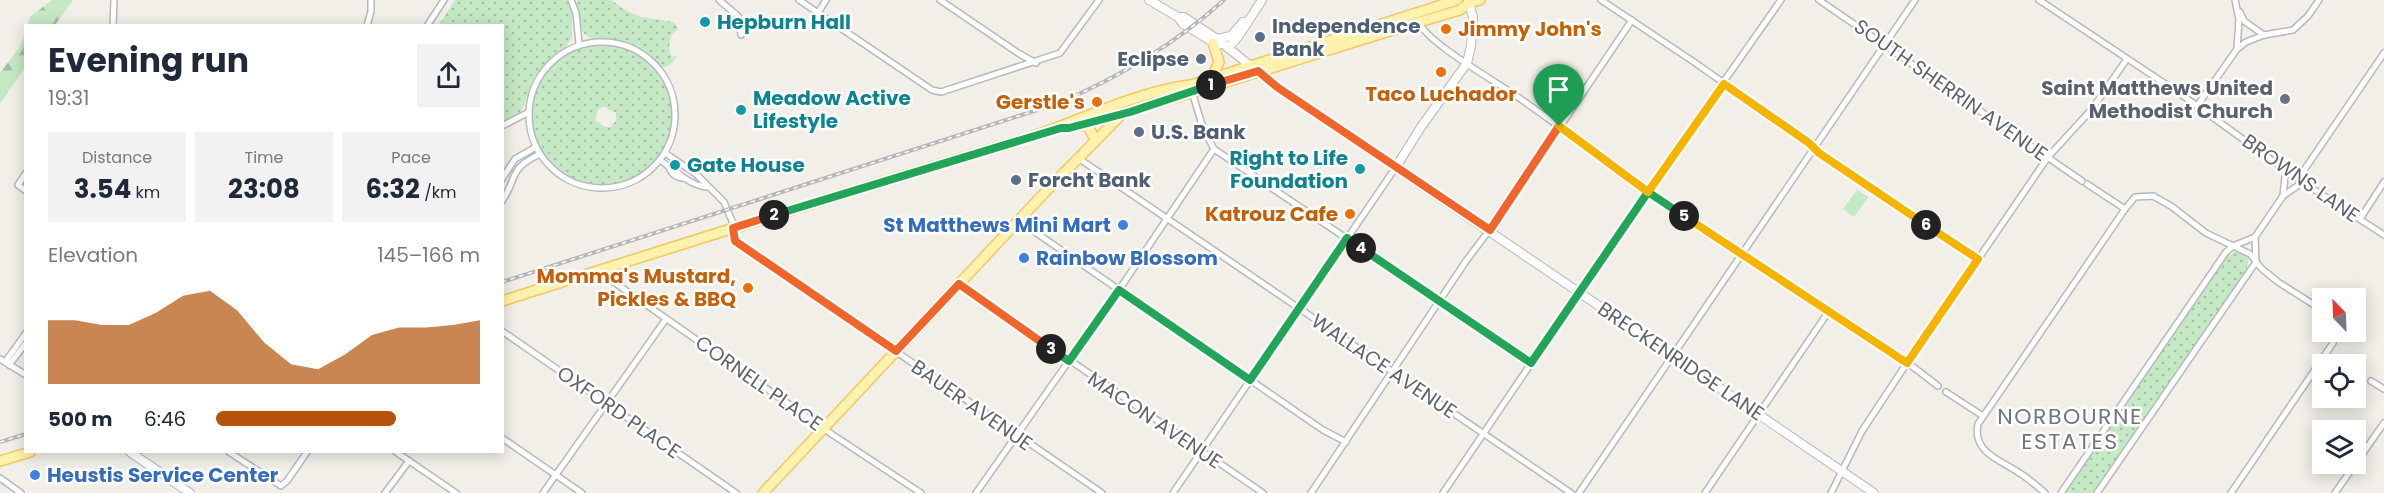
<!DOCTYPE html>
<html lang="en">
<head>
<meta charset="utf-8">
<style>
  :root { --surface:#fff; --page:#f2f2f3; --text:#1f2937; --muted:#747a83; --accent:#b45309 }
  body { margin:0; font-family:Poppins,sans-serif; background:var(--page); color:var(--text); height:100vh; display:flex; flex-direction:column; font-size:22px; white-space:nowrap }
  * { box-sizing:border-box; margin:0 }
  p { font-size:20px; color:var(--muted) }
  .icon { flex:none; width:33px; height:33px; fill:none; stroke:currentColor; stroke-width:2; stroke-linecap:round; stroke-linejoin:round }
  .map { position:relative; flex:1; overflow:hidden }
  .side { position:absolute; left:24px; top:24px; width:480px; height:429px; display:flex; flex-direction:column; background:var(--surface); border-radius:0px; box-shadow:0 3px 15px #0003 }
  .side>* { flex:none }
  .needle { width:39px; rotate:337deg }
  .controls { position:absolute; left:2312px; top:288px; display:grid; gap:12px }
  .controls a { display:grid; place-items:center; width:54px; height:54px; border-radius:0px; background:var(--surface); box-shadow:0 3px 15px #0003; font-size:30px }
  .pin { position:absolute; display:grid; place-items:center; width:51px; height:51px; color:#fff; margin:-62px -26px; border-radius:50% 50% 50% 0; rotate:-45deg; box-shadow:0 0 6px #0007 }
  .pin .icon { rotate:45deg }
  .km { position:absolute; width:30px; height:30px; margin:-15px; border-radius:50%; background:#222; color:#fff; font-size:16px; line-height:30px; text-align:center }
  .round { display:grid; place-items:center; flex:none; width:63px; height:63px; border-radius:0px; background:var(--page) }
  .overview { display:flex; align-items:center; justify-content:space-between; height:102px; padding:0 24px }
  h1 { font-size:33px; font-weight:700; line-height:45px }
  .metrics { display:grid; grid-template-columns:repeat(3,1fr); gap:9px; height:102px; padding:6px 24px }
  .metrics div { display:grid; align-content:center; border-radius:0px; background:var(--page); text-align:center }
  .metrics b { font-size:26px; font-weight:700 }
  .metrics small { font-size:16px; font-weight:400 }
  .metrics p { font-size:16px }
  .chart { height:168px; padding:12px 24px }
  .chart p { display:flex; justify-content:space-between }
  .chart svg { width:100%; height:108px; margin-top:6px; fill:var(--accent); opacity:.7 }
  ul { padding:0 24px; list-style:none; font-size:20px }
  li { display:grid; grid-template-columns:96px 72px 1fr; align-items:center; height:45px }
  li i { height:15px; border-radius:8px; background:var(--accent) }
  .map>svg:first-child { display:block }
  .grass { fill:url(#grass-dots); fill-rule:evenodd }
  .forest { fill:url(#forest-firs) }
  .garden { fill:#c5e8c5 }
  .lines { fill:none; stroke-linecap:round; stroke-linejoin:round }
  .minor-casing { stroke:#b5b8bc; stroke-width:8 }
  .secondary-casing { stroke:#b6babf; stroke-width:10 }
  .primary-casing { stroke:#f2c960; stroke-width:12 }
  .minor { stroke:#fff; stroke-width:5 }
  .secondary { stroke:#fff; stroke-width:8 }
  .primary { stroke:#fff2af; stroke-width:9 }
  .rail-casing { stroke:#b6b7b8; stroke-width:4 }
  .rail { stroke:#fff; stroke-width:1.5; stroke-dasharray:4.5; stroke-linecap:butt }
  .split-1-casing { stroke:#fff; stroke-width:12 }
  .split-2-casing { stroke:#fff; stroke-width:12 }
  .split-3-casing { stroke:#fff; stroke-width:12 }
  .split-4-casing { stroke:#fff; stroke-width:12 }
  .split-5-casing { stroke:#fff; stroke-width:12 }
  .split-6-casing { stroke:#fff; stroke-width:12 }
  .split-7-casing { stroke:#fff; stroke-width:12 }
  .split-1 { stroke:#f0652b; stroke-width:8 }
  .split-2 { stroke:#22a559; stroke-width:8 }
  .split-3 { stroke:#f0652b; stroke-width:8 }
  .split-4 { stroke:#22a559; stroke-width:8 }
  .split-5 { stroke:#22a559; stroke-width:8 }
  .split-6 { stroke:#f5b400; stroke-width:8 }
  .split-7 { stroke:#f5b400; stroke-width:8 }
  .culture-dot { fill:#0f9aa8; stroke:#fff; stroke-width:2 }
  .food-dot { fill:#e8710a; stroke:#fff; stroke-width:2 }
  .service-dot { fill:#5c6f8a; stroke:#fff; stroke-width:2 }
  .worship-dot { fill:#6b7280; stroke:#fff; stroke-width:2 }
  .shop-dot { fill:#3f7fe0; stroke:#fff; stroke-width:2 }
  .labels { text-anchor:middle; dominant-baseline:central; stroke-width:5; stroke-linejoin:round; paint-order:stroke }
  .culture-label { font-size:20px; font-weight:bold; fill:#0d838f; stroke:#fff; text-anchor:start }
  .service-label { font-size:20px; font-weight:bold; fill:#4e5e75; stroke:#fff; text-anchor:start }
  .food-label { font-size:20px; font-weight:bold; fill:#c56008; stroke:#fff; text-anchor:end }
  .worship-label { font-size:20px; font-weight:bold; fill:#5b616d; stroke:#fff; text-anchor:end }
  .street-label { font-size:20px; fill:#5f6368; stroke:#fff }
  .shop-label { font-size:20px; font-weight:bold; fill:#366cbe; stroke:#fff; text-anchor:start }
  .quarter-label { font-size:22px; letter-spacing:1.5px; fill:#70757a; stroke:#fff }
</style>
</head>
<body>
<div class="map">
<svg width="2384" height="493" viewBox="0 0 2384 493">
  <defs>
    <pattern id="grass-dots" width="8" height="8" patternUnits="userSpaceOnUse" patternTransform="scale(1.5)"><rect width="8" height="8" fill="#c5e8c5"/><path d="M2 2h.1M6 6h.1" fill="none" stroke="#a3c0a4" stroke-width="1.8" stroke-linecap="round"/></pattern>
    <pattern id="forest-firs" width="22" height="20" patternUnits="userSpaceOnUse" patternTransform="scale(1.5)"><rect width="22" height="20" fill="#c5e8c5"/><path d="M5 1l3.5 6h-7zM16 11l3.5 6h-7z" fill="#a3c0a4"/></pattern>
  </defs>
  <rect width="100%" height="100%" fill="#f1efe8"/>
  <g class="grass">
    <polygon points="455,0 566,0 572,12 572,38 566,47 550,58 534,78 523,108 518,115 503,124 502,26 438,26"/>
    <path d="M 577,0 L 611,0 L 627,11 L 641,17 L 674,22 L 678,29 L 671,35 L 669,48 L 672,57 L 677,55 C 674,62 670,66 663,67 C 651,60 642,49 628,43 C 607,35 582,49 579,19 C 579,12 576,6 577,0 Z"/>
    <path d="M 593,45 C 691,41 699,173 613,185 C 521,198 498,65 593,45 ZM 602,107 L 607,107 L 608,110 L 611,110 L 616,113 L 616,121 L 610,127 L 605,127 L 595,120 L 598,110 Z"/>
    <path d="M 2238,250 C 2252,256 2249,264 2243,276 L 2094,493 L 2064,493 L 2226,257 Z"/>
  </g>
  <g class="forest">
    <polygon points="52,0 73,0 55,25 28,25 30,17"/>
    <polygon points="25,34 25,68 0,103 0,73 19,48"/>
  </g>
  <polygon class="garden" points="1857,190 1868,197 1854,217 1843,209"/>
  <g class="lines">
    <g class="minor-casing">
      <g id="minor">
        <polyline points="571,0 576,13 579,44"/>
        <polyline points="719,0 738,16 741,35"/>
        <polyline points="799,0 932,90 941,92 1060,53 1099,0"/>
        <polyline points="940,0 1018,53 1036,63"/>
        <polyline points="1601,0 1694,62 1809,143 1819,153 1978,259"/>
        <polyline points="1819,0 2082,181"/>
        <polyline points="2039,0 2182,95 2298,179 2384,235"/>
        <polyline points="2235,0 2239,19 2237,49"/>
        <polyline points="2240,12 2244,21 2264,35"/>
        <polyline points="818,13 826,0"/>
        <path d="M 1419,22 C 1426,42 1495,81 1515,95 C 1586,145 1654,197 1727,244 C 1798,290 1872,334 1938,386"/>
        <polyline points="113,26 114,0"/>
        <polyline points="367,26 371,11 371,0"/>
        <polyline points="427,26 444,0"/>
        <circle cx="602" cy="115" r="73"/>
        <polyline points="2197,106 2237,49 2246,42 2264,35 2293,30 2308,16 2319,0"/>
        <polyline points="502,126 529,112"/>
        <polyline points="1214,149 1531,363"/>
        <polyline points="665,153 696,174 724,202 732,221 735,241 1102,493"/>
        <polyline points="1078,158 1571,493"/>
        <path d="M 660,160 C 673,169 690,186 707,187"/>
        <path d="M 669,167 C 671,174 677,178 684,178"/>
        <polyline points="26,173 18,185 26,191"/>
        <polyline points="502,179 515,159 536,147"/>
        <polyline points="2298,179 2384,53"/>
        <polyline points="2087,184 2125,209"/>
        <polyline points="2283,196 2285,177 2289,172"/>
        <path d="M 502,201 C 519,176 507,170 540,154"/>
        <polyline points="2360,219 2384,182"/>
        <polyline points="1019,221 1323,430 1346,442"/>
        <polyline points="598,271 833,435 921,493"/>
        <polyline points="959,284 1263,493"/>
        <polyline points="502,331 736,493"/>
        <polyline points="0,359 26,375"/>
        <polyline points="5,362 26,333"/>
        <polyline points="9,365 26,343"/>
        <polyline points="2371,381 2384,389"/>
        <polyline points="1946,392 1983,416"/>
        <polyline points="502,438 582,493"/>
        <polyline points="229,452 281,486 287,481 307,452"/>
        <polyline points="396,452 456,493"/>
        <polyline points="0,478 21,493"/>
        <polyline points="385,493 409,461"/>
        <polyline points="543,493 666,319"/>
        <polyline points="976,493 1125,281 1214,149 1203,128 1192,92"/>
        <polyline points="1173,493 1396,167"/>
        <polyline points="1311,493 1466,261 1497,220 1632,20"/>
        <polyline points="1443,493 1696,121 1781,0"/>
        <polyline points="1579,493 1915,0"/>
        <polyline points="1705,493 1829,311"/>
        <polyline points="1831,493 1862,431 1907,363 2048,157 2092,109 2127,59"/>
        <path d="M 2045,493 C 2037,486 2028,478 2018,472 C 2000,460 1972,452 1978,424 L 2125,209 L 2135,197 L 2153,196 L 2171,206 L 2206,233 L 2250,254 L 2261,268 L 2278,282 L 2322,310"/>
        <polyline points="2061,493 2226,252 2233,246 2255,237 2283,196 2303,182"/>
        <polyline points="2097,493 2256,262 2255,237"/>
        <polyline points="2231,493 2333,343 2335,332"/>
        <polyline points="2335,493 2384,423"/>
      </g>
    </g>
    <g class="secondary-casing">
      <g id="secondary">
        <polyline points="1149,0 1178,17 1184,17 1217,39 1277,87 1874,493"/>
        <polyline points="1178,17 1183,24 1218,45"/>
        <polyline points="1217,39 1231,36 1243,22"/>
        <polyline points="1228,48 1238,37 1262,0"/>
        <polyline points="1396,167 1421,127 1467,63 1471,46 1473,17 1468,0"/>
        <polyline points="130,452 190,493"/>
      </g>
    </g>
    <g class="primary-casing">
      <g id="primary">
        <polyline points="1212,78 1219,62 1213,43"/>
        <polyline points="1185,87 1457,0"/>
        <polyline points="1081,124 1089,128 1093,136"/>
        <path d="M 1079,125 C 1207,91 1332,47 1460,10 L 1469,3 L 1480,0"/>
        <path d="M 502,301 C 674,247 845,192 1018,141 C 1075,124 1130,93 1190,85"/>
        <polyline points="0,461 30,452"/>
        <polyline points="763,493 1049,188 1122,114"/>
      </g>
    </g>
    <use href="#minor" class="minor"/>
    <use href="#secondary" class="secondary"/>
    <use href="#primary" class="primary"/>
    <g class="rail-casing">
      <g id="rail">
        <path d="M 502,282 L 1056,104 C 1118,78 1174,45 1224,0"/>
        <polyline points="0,442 26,434"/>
      </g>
    </g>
    <use href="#rail" class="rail"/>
  </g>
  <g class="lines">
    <g class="split-1-casing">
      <polyline id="split-1" points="1211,85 1258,71 1277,87 1490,230 1559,126"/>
    </g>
    <g class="split-2-casing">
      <polyline id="split-2" points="774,215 1061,128 1069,128 1130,112 1211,85"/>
    </g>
    <g class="split-3-casing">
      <polyline id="split-3" points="774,215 733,228 735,241 896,351 959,284 1051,349"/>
    </g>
    <g class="split-4-casing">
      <polyline id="split-4" points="1051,349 1069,361 1119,290 1250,380 1347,238 1361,248"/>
    </g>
    <g class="split-5-casing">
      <polyline id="split-5" points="1361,248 1531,363 1648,192 1684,216"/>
    </g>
    <g class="split-6-casing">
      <polyline id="split-6" points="1684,216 1907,363 1978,259 1926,225"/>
    </g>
    <g class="split-7-casing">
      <polyline id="split-7" points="1559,126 1648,192 1724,84 1809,143 1819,153 1926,225"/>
    </g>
    <use href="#split-1" class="split-1"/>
    <use href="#split-2" class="split-2"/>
    <use href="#split-3" class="split-3"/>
    <use href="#split-4" class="split-4"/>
    <use href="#split-5" class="split-5"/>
    <use href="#split-6" class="split-6"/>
    <use href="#split-7" class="split-7"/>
  </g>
  <g class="culture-dot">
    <circle cx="705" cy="22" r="6"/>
    <circle cx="741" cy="110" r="6"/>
    <circle cx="675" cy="165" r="6"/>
    <circle cx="1360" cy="169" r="6"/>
  </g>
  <g class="food-dot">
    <circle cx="1446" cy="29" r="6"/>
    <circle cx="1441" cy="72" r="6"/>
    <circle cx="1097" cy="102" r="6"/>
    <circle cx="1350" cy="214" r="6"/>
    <circle cx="748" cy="288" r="6"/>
  </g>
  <g class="service-dot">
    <circle cx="1260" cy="37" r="6"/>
    <circle cx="1201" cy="59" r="6"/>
    <circle cx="1139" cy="132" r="6"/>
    <circle cx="1016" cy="180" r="6"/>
  </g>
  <circle class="worship-dot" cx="2285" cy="99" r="6"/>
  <g class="shop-dot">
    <circle cx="1123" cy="225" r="6"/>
    <circle cx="1024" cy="258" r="6"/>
    <circle cx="35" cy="475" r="6"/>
  </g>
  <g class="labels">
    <g class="culture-label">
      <text x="717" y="22">Hepburn Hall</text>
      <text x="753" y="98">Meadow Active<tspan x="753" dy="23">Lifestyle</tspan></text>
      <text x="1348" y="158" text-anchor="end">Right to Life<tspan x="1348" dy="23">Foundation</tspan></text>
      <text x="687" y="165">Gate House</text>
    </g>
    <g class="service-label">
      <text x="1272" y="26">Independence<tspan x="1272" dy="23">Bank</tspan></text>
      <text x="1189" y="59" text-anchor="end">Eclipse</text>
      <text x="1151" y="132">U.S. Bank</text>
      <text x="1028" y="180">Forcht Bank</text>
    </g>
    <g class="food-label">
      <text x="1458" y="29" text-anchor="start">Jimmy John's</text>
      <text x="1441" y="94" text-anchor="middle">Taco Luchador</text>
      <text x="1085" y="102">Gerstle's</text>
      <text x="1338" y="214">Katrouz Cafe</text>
      <text x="736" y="276">Momma's Mustard,<tspan x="736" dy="23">Pickles &amp; BBQ</tspan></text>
    </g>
    <g class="worship-label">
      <text x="2273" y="88">Saint Matthews United<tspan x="2273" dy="23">Methodist Church</tspan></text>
    </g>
    <g class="street-label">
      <text transform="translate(1951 90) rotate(35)">SOUTH SHERRIN AVENUE</text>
      <text transform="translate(2301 178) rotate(35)">BROWNS LANE</text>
      <text transform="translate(1681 361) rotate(34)">BRECKENRIDGE LANE</text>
      <text transform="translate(1384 366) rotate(34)">WALLACE AVENUE</text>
      <text transform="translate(759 383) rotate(35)">CORNELL PLACE</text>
      <text transform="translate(972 405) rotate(35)">BAUER AVENUE</text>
      <text transform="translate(619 412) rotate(35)">OXFORD PLACE</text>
      <text transform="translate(1155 420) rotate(34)">MACON AVENUE</text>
    </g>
    <g class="shop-label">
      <text x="1111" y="225" text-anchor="end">St Matthews Mini Mart</text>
      <text x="1036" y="258">Rainbow Blossom</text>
      <text x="47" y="475">Heustis Service Center</text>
    </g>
    <g class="quarter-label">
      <text x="2070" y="416">NORBOURNE<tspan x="2070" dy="25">ESTATES</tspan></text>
    </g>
  </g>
</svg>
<div class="controls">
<a><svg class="needle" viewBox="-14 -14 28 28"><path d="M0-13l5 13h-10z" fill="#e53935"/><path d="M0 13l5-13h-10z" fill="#747a83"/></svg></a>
<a><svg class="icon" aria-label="locate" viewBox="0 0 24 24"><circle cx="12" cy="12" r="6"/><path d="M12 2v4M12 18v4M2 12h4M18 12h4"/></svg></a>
<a><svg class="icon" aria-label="layers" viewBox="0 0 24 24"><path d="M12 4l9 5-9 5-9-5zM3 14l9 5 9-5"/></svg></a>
</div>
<div class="pin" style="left:1559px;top:126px;background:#1e9e55"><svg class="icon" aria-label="arrive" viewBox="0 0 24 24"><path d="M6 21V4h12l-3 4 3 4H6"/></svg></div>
<b class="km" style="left:1211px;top:85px">1</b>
<b class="km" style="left:774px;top:215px">2</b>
<b class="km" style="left:1051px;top:349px">3</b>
<b class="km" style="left:1361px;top:248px">4</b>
<b class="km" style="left:1684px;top:216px">5</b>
<b class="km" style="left:1926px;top:225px">6</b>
<section class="side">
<div class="overview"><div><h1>Evening run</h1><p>19:31</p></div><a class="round"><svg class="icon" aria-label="share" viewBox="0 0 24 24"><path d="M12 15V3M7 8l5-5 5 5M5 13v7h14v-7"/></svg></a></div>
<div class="metrics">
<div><p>Distance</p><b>3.54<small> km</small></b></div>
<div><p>Time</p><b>23:08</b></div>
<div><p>Pace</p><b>6:32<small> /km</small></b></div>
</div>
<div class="chart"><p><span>Elevation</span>145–166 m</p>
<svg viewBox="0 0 160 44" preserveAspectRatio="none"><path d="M0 44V18L10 18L20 20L30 20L40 15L50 8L60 6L70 14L80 27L90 36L100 38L110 32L120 24L130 21L140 21L150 20L160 18V44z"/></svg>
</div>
<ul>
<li><b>500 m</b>6:46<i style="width:68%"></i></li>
</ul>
</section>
</div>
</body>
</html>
